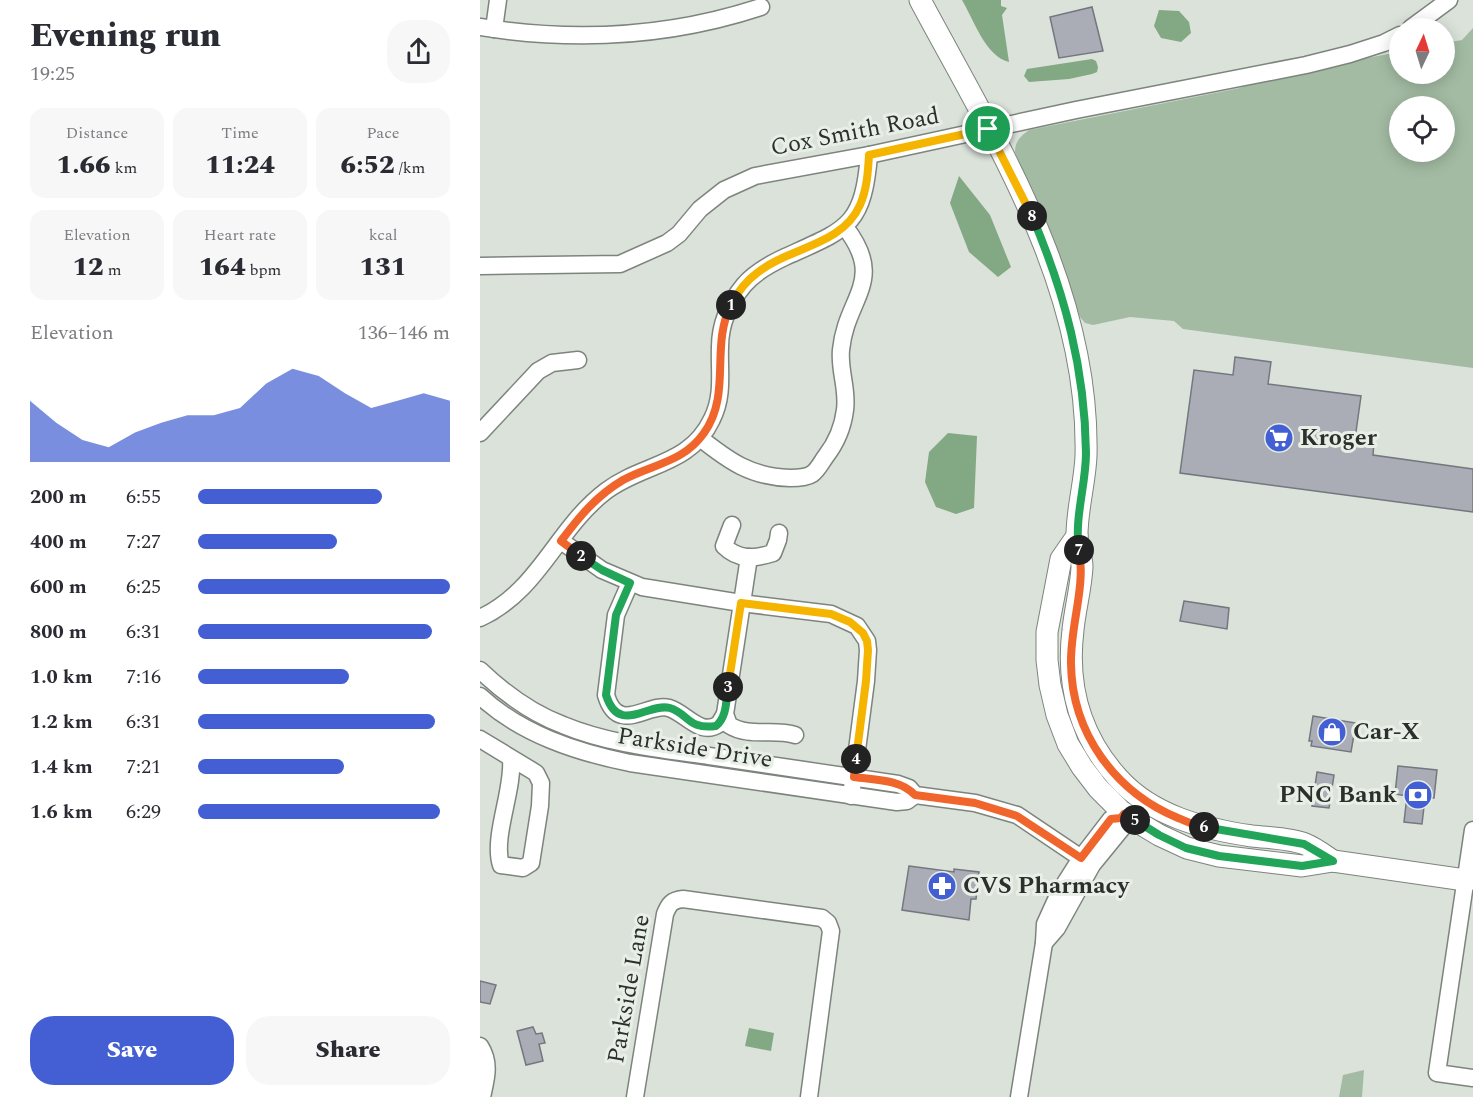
<!DOCTYPE html>
<html lang="en">
<head>
<meta charset="utf-8">
<style>
  :root { --surface:#fff; --page:#f7f7f7; --text:#2b2b33; --muted:#7c7c81; --accent:#435fd3 }
  body { margin:0; font-family:Spectral,serif; background:var(--page); color:var(--text); height:100vh; display:flex; flex-direction:column; font-size:22px; white-space:nowrap }
  * { box-sizing:border-box; margin:0 }
  p { font-size:20px; color:var(--muted) }
  .icon { flex:none; width:33px; height:33px; fill:none; stroke:currentColor; stroke-width:2; stroke-linecap:round; stroke-linejoin:round }
  .map { position:relative; flex:1; overflow:hidden }
  .sheet { display:flex; flex-direction:column; background:var(--surface); width:480px }
  .sheet>* { flex:none }
  .needle { width:39px; rotate:4deg }
  .fabs { position:absolute; left:909px; top:18px; display:grid; gap:12px }
  .fabs a { display:grid; place-items:center; width:66px; height:66px; border-radius:50%; background:var(--surface); box-shadow:0 3px 15px #0003; font-size:30px }
  .pin { position:absolute; display:grid; place-items:center; width:51px; height:51px; color:#fff; margin:-26px; border:3px solid #fff; border-radius:50%; box-shadow:0 2px 6px #0007 }
  .km { position:absolute; width:30px; height:30px; margin:-15px; border-radius:50%; background:#222; color:#fff; font-size:16px; line-height:30px; text-align:center }
  .round { display:grid; place-items:center; flex:none; width:63px; height:63px; border-radius:24px; background:var(--page) }
  .overview { display:flex; align-items:center; justify-content:space-between; height:102px; padding:0 30px }
  h1 { font-size:33px; font-weight:800; line-height:45px }
  .figures { display:grid; grid-template-columns:repeat(3,1fr); gap:9px; height:102px; padding:6px 30px }
  .figures div { display:grid; align-content:center; border-radius:15px; background:var(--page); text-align:center }
  .figures b { font-size:26px; font-weight:800 }
  .figures small { font-size:16px; font-weight:400 }
  .figures p { font-size:16px }
  .chart { height:168px; padding:12px 30px }
  .chart p { display:flex; justify-content:space-between }
  .chart svg { width:100%; height:108px; margin-top:6px; fill:var(--accent); opacity:.7 }
  .primary-button { display:flex; gap:12px; margin-top:auto; padding:12px 30px }
  .primary-button a { flex:1; height:69px; border-radius:24px; background:var(--accent); color:#fff; font-size:24px; font-weight:800; line-height:69px; text-align:center }
  .primary-button a+a { background:var(--page); color:var(--text) }
  ul { padding:0 30px; list-style:none; font-size:20px }
  li { display:grid; grid-template-columns:96px 72px 1fr; align-items:center; height:45px }
  li i { height:15px; border-radius:8px; background:var(--accent) }
  main { display:flex; flex:1; min-height:0 }
  .map>svg:first-child { display:block }
  .green { fill:#a3bba3; fill-rule:evenodd }
  .water { fill:#83a884 }
  .building { fill:#aaadb6; stroke:#73777e; stroke-width:1.5 }
  .lines { fill:none; stroke-linecap:round; stroke-linejoin:round }
  .minor-casing { stroke:#7d847d; stroke-width:19 }
  .major-casing { stroke:#7d847d; stroke-width:23 }
  .minor { stroke:#fff; stroke-width:16 }
  .major { stroke:#fff; stroke-width:21 }
  .split-1-casing { stroke:#fff; stroke-width:12 }
  .split-2-casing { stroke:#fff; stroke-width:12 }
  .split-3-casing { stroke:#fff; stroke-width:12 }
  .split-4-casing { stroke:#fff; stroke-width:12 }
  .split-5-casing { stroke:#fff; stroke-width:12 }
  .split-6-casing { stroke:#fff; stroke-width:12 }
  .split-7-casing { stroke:#fff; stroke-width:12 }
  .split-8-casing { stroke:#fff; stroke-width:12 }
  .split-9-casing { stroke:#fff; stroke-width:12 }
  .split-1 { stroke:#f5b400; stroke-width:8 }
  .split-2 { stroke:#f0652b; stroke-width:8 }
  .split-3 { stroke:#22a559; stroke-width:8 }
  .split-4 { stroke:#f5b400; stroke-width:8 }
  .split-5 { stroke:#f0652b; stroke-width:8 }
  .split-6 { stroke:#22a559; stroke-width:8 }
  .split-7 { stroke:#f0652b; stroke-width:8 }
  .split-8 { stroke:#22a559; stroke-width:8 }
  .split-9 { stroke:#f5b400; stroke-width:8 }
  .labels { text-anchor:middle; dominant-baseline:central; stroke-width:6; stroke-linejoin:round; paint-order:stroke }
  .street-label { font-size:24px; fill:#2c2f2c; stroke:#e7efe7 }
  .poi-label { font-size:24px; font-weight:bold; fill:#2c2f2c; stroke:#e7efe7; text-anchor:start }
</style>
</head>
<body>
<main>
<section class="sheet">
<div class="overview"><div><h1>Evening run</h1><p>19:25</p></div><a class="round"><svg class="icon" aria-label="share" viewBox="0 0 24 24"><path d="M12 15V3M7 8l5-5 5 5M5 13v7h14v-7"/></svg></a></div>
<div class="figures">
<div><p>Distance</p><b>1.66<small> km</small></b></div>
<div><p>Time</p><b>11:24</b></div>
<div><p>Pace</p><b>6:52<small> /km</small></b></div>
</div>
<div class="figures">
<div><p>Elevation</p><b>12<small> m</small></b></div>
<div><p>Heart rate</p><b>164<small> bpm</small></b></div>
<div><p>kcal</p><b>131</b></div>
</div>
<div class="chart"><p><span>Elevation</span>136–146 m</p>
<svg viewBox="0 0 160 44" preserveAspectRatio="none"><path d="M0 44V19L10 28L20 35L30 38L40 32L50 28L60 25L70 25L80 22L90 12L100 6L110 9L120 16L130 22L140 19L150 16L160 19V44z"/></svg>
</div>
<ul>
<li><b>200 m</b>6:55<i style="width:73%"></i></li>
<li><b>400 m</b>7:27<i style="width:55%"></i></li>
<li><b>600 m</b>6:25<i style="width:100%"></i></li>
<li><b>800 m</b>6:31<i style="width:93%"></i></li>
<li><b>1.0 km</b>7:16<i style="width:60%"></i></li>
<li><b>1.2 km</b>6:31<i style="width:94%"></i></li>
<li><b>1.4 km</b>7:21<i style="width:58%"></i></li>
<li><b>1.6 km</b>6:29<i style="width:96%"></i></li>
</ul>
<div class="primary-button"><a>Save</a><a>Share</a></div>
</section>
<div class="map">
<svg width="993" height="1097" viewBox="0 0 993 1097">
  <rect width="100%" height="100%" fill="#dae2da"/>
  <g class="green">
    <path d="M 993,28 L 993,368 L 703,329 L 694,321 L 650,317 L 613,325 L 605,323 L 600,317 L 535,152 C 535,141 541,136 549,130 L 760,88 L 785,77 L 919,52 L 920,74 L 964,74 L 965,43 L 982,40 ZM 920,106 L 964,106 L 964,152 L 920,152 Z"/>
    <polygon points="884,1070 882,1097 859,1097 863,1075"/>
  </g>
  <g class="water">
    <path d="M 482,0 L 521,0 L 521,6 L 527,8 L 522,15 L 529,62 C 505,56 494,20 482,0 Z"/>
    <polygon points="679,10 699,11 709,22 711,33 701,42 681,38 674,26"/>
    <polygon points="612,59 616,61 618,67 617,72 612,74 589,79 549,82 544,76 547,69"/>
    <polygon points="479,176 510,215 531,267 518,277 489,252 470,203"/>
    <polygon points="468,433 497,436 494,508 476,514 456,507 445,482 449,452"/>
    <polygon points="269,1028 294,1033 291,1051 265,1046"/>
  </g>
  <g class="building">
    <polygon points="612,7 623,51 579,58 570,17"/>
    <polygon points="755,357 791,362 788,384 881,396 875,439 894,442 893,455 993,469 993,512 700,473 714,370 753,375"/>
    <polygon points="704,601 749,608 747,629 700,621"/>
    <polygon points="833,716 876,723 871,752 831,746 832,741 829,741"/>
    <polygon points="918,766 957,770 954,798 945,798 942,824 924,822 927,796 915,794"/>
    <polygon points="837,772 854,775 849,808 832,806"/>
    <polygon points="429,866 474,872 474,869 499,872 496,899 491,899 489,920 422,910"/>
    <polygon points="0,981 16,985 10,1004 0,1002"/>
    <polygon points="53,1027 56,1034 62,1033 65,1043 59,1044 63,1061 46,1065 37,1031"/>
  </g>
  <g class="lines">
    <g class="minor-casing">
      <g id="minor">
        <path d="M 0,27 C 94,42 190,37 281,7"/>
        <polyline points="931,28 969,0"/>
        <polyline points="14,29 18,0"/>
        <polyline points="0,266 140,264 187,243 199,234 220,209 244,190 275,176 389,155 596,110 826,65 870,54 904,43 920,35"/>
        <polyline points="0,433 58,371 72,363 98,360"/>
        <path d="M 220,438 C 249,461 271,477 310,478 C 316,478 326,478 332,474 C 338,470 342,461 346,456 C 356,443 363,426 365,410 C 368,389 359,371 361,350 C 366,297 407,281 365,227"/>
        <path d="M 252,525 L 244,546 C 258,560 274,559 293,553 L 298,540 L 299,533"/>
        <polyline points="81,541 122,570 162,587 261,603 351,614 377,626 387,641 388,650 386,681 371,796"/>
        <path d="M 269,557 L 245,714 L 249,725 C 269,738 294,728 315,735"/>
        <path d="M 150,583 L 136,615 L 126,695 C 138,736 168,702 189,708 C 206,713 220,737 239,724 L 245,714"/>
        <path d="M 0,618 C 60,590 76,529 126,491 C 163,463 210,466 232,419 C 244,395 239,372 240,347 C 240,324 250,302 264,285 C 275,272 290,264 305,257 C 367,229 383,227 389,155"/>
        <path d="M 0,670 C 24,693 51,713 83,725 C 129,744 180,749 229,756 C 292,765 355,775 418,784 L 429,788 L 435,795 L 495,803 L 537,815 L 601,858"/>
        <path d="M 0,696 C 41,734 96,752 150,763 L 417,802 L 427,801 L 435,795"/>
        <path d="M 0,739 L 56,773 L 61,783 L 60,806 L 51,863 L 43,868 L 21,865 C 12,837 34,790 31,759"/>
        <polyline points="993,830 957,1073 993,1078"/>
        <polyline points="564,943 577,928 612,865 643,827 641,818 646,811"/>
        <path d="M 0,1046 C 11,1063 6,1079 2,1097"/>
        <path d="M 155,1097 L 185,914 C 189,904 192,900 203,899 L 342,918 L 348,923 L 351,931 L 329,1097"/>
        <polyline points="539,1097 564,943 565,924 580,891 601,858 631,819 641,818"/>
      </g>
    </g>
    <g class="major-casing">
      <g id="major">
        <path d="M 440,0 C 516,142 610,288 606,456 C 605,482 597,509 597,535 C 597,546 602,556 602,567 C 601,588 595,609 593,630 C 586,687 600,736 638,778 C 672,816 724,829 772,836 C 789,838 810,838 825,844 C 835,848 844,855 853,861"/>
        <polyline points="597,536 581,559 567,632 567,660 570,685 577,715 588,744 602,767 618,788 644,814 679,835 707,848 739,856 822,866 853,861 985,880 993,879"/>
      </g>
    </g>
    <use href="#minor" class="minor"/>
    <use href="#major" class="major"/>
  </g>
  <g class="lines">
    <g class="split-1-casing">
      <path id="split-1" d="M 251,305 C 257,293 266,281 277,273 C 309,247 362,246 380,205 C 387,189 388,172 389,155 L 508,129"/>
    </g>
    <g class="split-2-casing">
      <path id="split-2" d="M 101,556 L 81,541 C 99,517 116,496 143,480 C 172,464 203,463 224,433 C 252,394 230,346 251,305"/>
    </g>
    <g class="split-3-casing">
      <path id="split-3" d="M 101,556 L 122,570 L 150,583 L 136,615 L 126,695 C 139,736 168,702 190,708 C 209,714 208,730 236,726 C 247,717 246,701 248,687"/>
    </g>
    <g class="split-4-casing">
      <polyline id="split-4" points="248,687 261,603 351,614 370,622 383,633 387,641 388,650 386,681 376,759"/>
    </g>
    <g class="split-5-casing">
      <path id="split-5" d="M 376,759 L 374,777 C 395,780 420,779 435,795 L 495,803 L 537,816 L 601,858 L 631,819 L 641,818 L 644,814 L 655,820"/>
    </g>
    <g class="split-6-casing">
      <polyline id="split-6" points="655,820 679,835 706,848 739,856 822,866 853,861 824,844 724,827"/>
    </g>
    <g class="split-7-casing">
      <path id="split-7" d="M 599,550 C 606,587 590,626 591,664 C 592,733 635,792 698,818 C 706,821 715,826 724,827"/>
    </g>
    <g class="split-8-casing">
      <path id="split-8" d="M 552,216 C 585,294 605,369 606,453 C 606,485 594,518 599,550"/>
    </g>
    <g class="split-9-casing">
      <polyline id="split-9" points="508,129 552,216"/>
    </g>
    <use href="#split-1" class="split-1"/>
    <use href="#split-2" class="split-2"/>
    <use href="#split-3" class="split-3"/>
    <use href="#split-4" class="split-4"/>
    <use href="#split-5" class="split-5"/>
    <use href="#split-6" class="split-6"/>
    <use href="#split-7" class="split-7"/>
    <use href="#split-8" class="split-8"/>
    <use href="#split-9" class="split-9"/>
  </g>
  <defs>
    <g id="supermarket-disc" transform="scale(1.5)"><circle r="9.5" fill="#435fd3" stroke="#e7efe7"/><path d="M-6-5.5h2.5l.6 2H6L4.5 2H-2.5L-4.4-4H-6ZM-1.5 3.2a1.3 1.3 0 1 0 .1 0ZM3 3.2a1.3 1.3 0 1 0 .1 0Z" fill="#fff"/></g>
    <g id="shop-disc" transform="scale(1.5)"><circle r="9.5" fill="#435fd3" stroke="#e7efe7"/><path d="M-5-2.5h2.3a2.7 3.5 0 0 1 5.4 0H5L5.5 6h-11ZM-1.5-2.5h3a1.5 2.3 0 0 0-3 0Z" fill="#fff"/></g>
    <g id="bank-disc" transform="scale(1.5)"><circle r="9.5" fill="#435fd3" stroke="#e7efe7"/><path d="M-6-4H6V4H-6ZM0-2.3a2.3 2.3 0 1 0 0 4.6a2.3 2.3 0 1 0 0-4.6Z" fill="#fff"/></g>
    <g id="pharmacy-disc" transform="scale(1.5)"><circle r="9.5" fill="#435fd3" stroke="#e7efe7"/><path d="M-2-6h4v4h4v4h-4v4h-4v-4h-4v-4h4Z" fill="#fff"/></g>
  </defs>
  <g fill-rule="evenodd">
    <use href="#supermarket-disc" x="799" y="438"/>
    <use href="#shop-disc" x="852" y="732"/>
    <use href="#bank-disc" x="938" y="795"/>
    <use href="#pharmacy-disc" x="462" y="886"/>
  </g>
  <g class="labels">
    <g class="street-label">
      <text transform="translate(375 132) rotate(-11)">Cox Smith Road</text>
      <text transform="translate(215 748) rotate(9)">Parkside Drive</text>
      <text transform="translate(149 989) rotate(-80)">Parkside Lane</text>
    </g>
    <g class="poi-label">
      <text x="820" y="438">Kroger</text>
      <text x="873" y="732">Car-X</text>
      <text x="917" y="795" text-anchor="end">PNC Bank</text>
      <text x="483" y="886">CVS Pharmacy</text>
    </g>
  </g>
</svg>
<div class="fabs">
<a><svg class="needle" viewBox="-14 -14 28 28"><path d="M0-13l5 13h-10z" fill="#e53935"/><path d="M0 13l5-13h-10z" fill="#7c7c81"/></svg></a>
<a><svg class="icon" aria-label="locate" viewBox="0 0 24 24"><circle cx="12" cy="12" r="6"/><path d="M12 2v4M12 18v4M2 12h4M18 12h4"/></svg></a>
</div>
<div class="pin" style="left:508px;top:129px;background:#1e9e55"><svg class="icon" aria-label="arrive" viewBox="0 0 24 24"><path d="M6 21V4h12l-3 4 3 4H6"/></svg></div>
<b class="km" style="left:251px;top:305px">1</b>
<b class="km" style="left:101px;top:556px">2</b>
<b class="km" style="left:248px;top:687px">3</b>
<b class="km" style="left:376px;top:759px">4</b>
<b class="km" style="left:655px;top:820px">5</b>
<b class="km" style="left:724px;top:827px">6</b>
<b class="km" style="left:599px;top:550px">7</b>
<b class="km" style="left:552px;top:216px">8</b>
</div>
</main>
</body>
</html>
